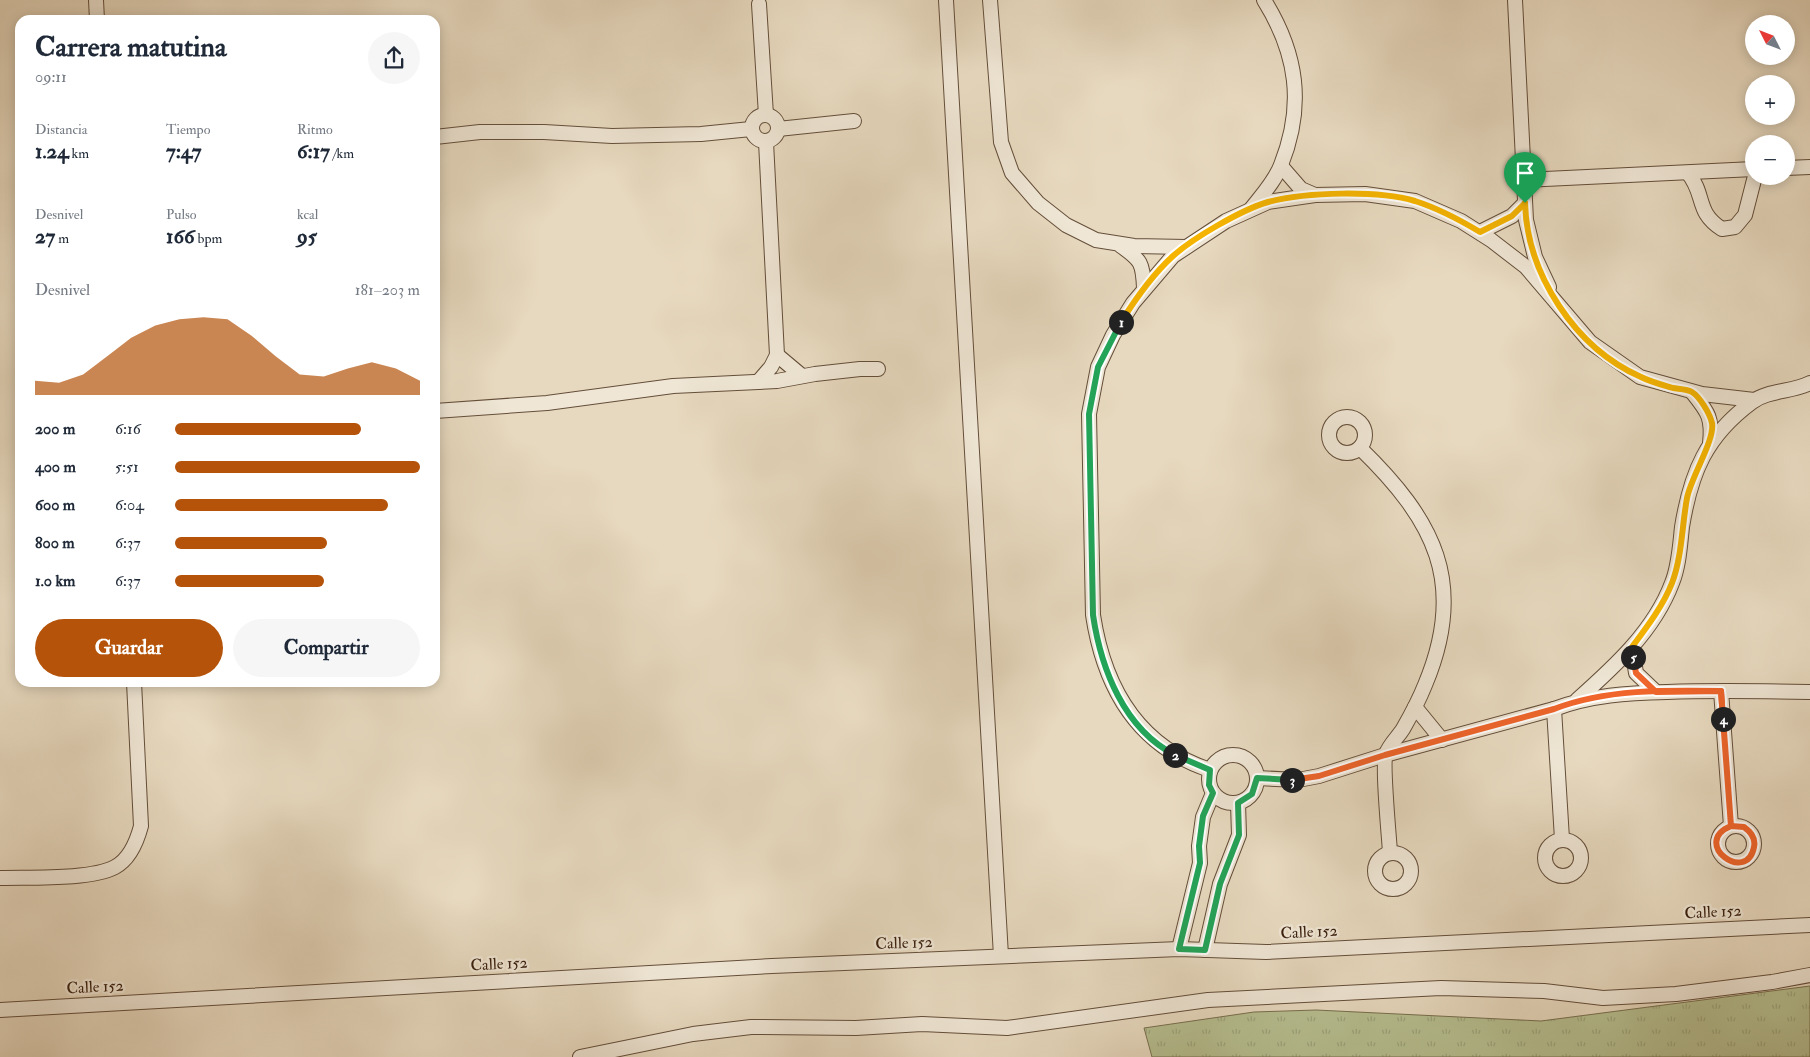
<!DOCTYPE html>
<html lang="es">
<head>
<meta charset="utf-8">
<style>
  :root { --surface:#fff; --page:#f6f6f7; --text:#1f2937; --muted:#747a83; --accent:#b45309 }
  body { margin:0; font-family:"IM FELL Double Pica",serif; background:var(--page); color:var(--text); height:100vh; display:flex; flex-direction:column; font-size:19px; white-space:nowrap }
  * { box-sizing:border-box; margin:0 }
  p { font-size:16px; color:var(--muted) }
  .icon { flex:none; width:28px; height:28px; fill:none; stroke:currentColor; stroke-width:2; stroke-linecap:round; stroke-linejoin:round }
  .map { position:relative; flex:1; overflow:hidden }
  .details { position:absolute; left:15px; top:15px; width:425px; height:672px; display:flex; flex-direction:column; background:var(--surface); border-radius:15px; box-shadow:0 2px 12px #0003 }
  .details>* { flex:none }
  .needle { width:32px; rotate:312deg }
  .buttons { position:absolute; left:1745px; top:15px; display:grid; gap:10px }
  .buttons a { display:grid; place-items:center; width:50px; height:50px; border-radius:50%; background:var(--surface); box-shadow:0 2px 12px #0003; font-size:25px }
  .pin { position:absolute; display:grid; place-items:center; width:42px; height:42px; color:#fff; margin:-51px -21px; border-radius:50% 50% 50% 0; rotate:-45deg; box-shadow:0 0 5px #0007 }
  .pin .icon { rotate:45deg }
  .km { position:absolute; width:25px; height:25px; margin:-12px; border-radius:50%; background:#222; color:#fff; font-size:14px; line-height:25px; text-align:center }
  .round { display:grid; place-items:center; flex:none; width:52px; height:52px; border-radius:26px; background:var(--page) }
  .overview { display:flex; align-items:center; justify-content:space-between; height:85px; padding:0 20px }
  h1 { font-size:28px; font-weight:800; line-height:38px }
  .figures { display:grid; grid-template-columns:repeat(3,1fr); gap:8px; height:85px; padding:5px 20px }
  .figures div { display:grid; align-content:center }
  .figures b { font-size:21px; font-weight:800 }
  .figures small { font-size:14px; font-weight:400 }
  .figures p { font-size:14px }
  .chart { height:140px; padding:10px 20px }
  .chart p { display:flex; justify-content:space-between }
  .chart svg { width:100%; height:90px; margin-top:5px; fill:var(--accent); opacity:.7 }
  .primary-button { display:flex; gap:10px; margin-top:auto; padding:10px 20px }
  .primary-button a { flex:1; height:58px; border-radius:30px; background:var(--accent); color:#fff; font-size:20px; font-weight:800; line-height:58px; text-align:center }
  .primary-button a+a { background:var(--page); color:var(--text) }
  ul { padding:0 20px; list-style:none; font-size:16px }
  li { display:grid; grid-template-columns:80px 60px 1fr; align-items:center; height:38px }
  li i { height:12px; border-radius:6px; background:var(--accent) }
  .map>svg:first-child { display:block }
  .grass { fill:url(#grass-tufts); stroke:#786f4f }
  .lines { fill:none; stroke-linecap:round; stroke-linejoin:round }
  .street-casing { stroke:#644e3a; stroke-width:16 }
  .street { stroke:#efe6d5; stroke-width:14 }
  .split-1-casing { stroke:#fff; stroke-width:10 }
  .split-2-casing { stroke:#fff; stroke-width:10 }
  .split-3-casing { stroke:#fff; stroke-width:10 }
  .split-4-casing { stroke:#fff; stroke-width:10 }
  .split-5-casing { stroke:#fff; stroke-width:10 }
  .split-6-casing { stroke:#fff; stroke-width:10 }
  .split-1 { stroke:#f5b400; stroke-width:6 }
  .split-2 { stroke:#22a559; stroke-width:6 }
  .split-3 { stroke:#22a559; stroke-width:6 }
  .split-4 { stroke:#f0652b; stroke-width:6 }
  .split-5 { stroke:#f0652b; stroke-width:6 }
  .split-6 { stroke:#f5b400; stroke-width:6 }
  .labels { text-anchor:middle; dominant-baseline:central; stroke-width:4.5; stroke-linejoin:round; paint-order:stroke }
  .street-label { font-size:16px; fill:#391f0d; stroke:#efe6d5 }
</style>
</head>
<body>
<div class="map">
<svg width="1810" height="1057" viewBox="0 0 1810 1057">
  <defs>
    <pattern id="grass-tufts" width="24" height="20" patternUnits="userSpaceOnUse" patternTransform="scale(1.25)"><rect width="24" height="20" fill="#b6bf91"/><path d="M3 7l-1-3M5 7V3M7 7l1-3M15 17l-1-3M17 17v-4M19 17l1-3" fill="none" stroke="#9da47c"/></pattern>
  </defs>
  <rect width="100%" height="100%" fill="#e7d9bf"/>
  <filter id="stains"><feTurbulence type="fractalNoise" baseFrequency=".004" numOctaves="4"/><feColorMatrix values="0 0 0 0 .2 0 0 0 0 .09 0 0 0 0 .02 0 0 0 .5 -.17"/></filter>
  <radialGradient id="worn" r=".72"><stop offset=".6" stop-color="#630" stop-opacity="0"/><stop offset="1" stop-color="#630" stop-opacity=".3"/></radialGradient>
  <polygon class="grass" points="1810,986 1810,1057 1152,1057 1144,1028 1254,1012 1316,1010 1541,1021"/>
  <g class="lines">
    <g class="street-casing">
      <g id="street">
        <polyline points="96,0 97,20"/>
        <polyline points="946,0 1001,956"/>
        <polyline points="990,0 1001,142 1012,173 1038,203 1066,225 1096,240 1134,246 1186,247"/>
        <polyline points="1515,0 1526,220 1535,257 1549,287"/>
        <polyline points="759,4 766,115"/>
        <circle cx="765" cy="128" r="13"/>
        <polyline points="778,129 854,121"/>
        <polyline points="435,137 480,132 544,132 612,136 701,134 751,129"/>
        <polyline points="1281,166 1301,189 1315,195"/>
        <polyline points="1786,168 1810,167"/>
        <path d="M 1688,173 C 1706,195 1695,212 1722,229 L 1735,227 L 1745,215 L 1755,176"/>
        <polyline points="1524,180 1754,169"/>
        <path d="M 1251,209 C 1262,195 1275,181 1281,165 C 1305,105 1297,53 1264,0"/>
        <polyline points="1480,232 1512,216 1525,203"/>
        <path d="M 1121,246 C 1141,260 1143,263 1144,288"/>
        <polyline points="777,355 802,376"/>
        <polyline points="758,382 771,367 777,355 766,142"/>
        <path d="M 1692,392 C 1707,411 1713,417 1710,443"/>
        <polyline points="435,411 547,403 673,386 777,381 815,374 860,369 878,369"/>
        <circle cx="1347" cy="435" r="18"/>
        <path d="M 1360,448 C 1434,520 1468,583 1425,685 C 1419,700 1411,715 1403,729 C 1398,737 1389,745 1386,754 C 1382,762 1389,837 1390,852"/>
        <polyline points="1632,647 1636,673 1656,692"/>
        <polyline points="1721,691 1731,826"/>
        <path d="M 1577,700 C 1614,667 1654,631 1672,583 C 1679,566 1680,545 1682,527 C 1691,472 1706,436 1752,402 C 1768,390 1793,392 1810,383"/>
        <polyline points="1415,707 1442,740"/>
        <polyline points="1554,709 1562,839"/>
        <circle cx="1233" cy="779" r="24"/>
        <path d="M 1210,770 C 1137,746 1104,687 1093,615 L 1089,414 L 1098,367 L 1113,335 L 1133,303 L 1173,256 L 1226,221 L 1268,202 L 1315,195 L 1365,194 L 1415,201 L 1461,221 L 1491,240 L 1526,267 L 1590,342 L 1640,377 L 1702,394 L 1754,400"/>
        <path d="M 1257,778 L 1298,780 L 1319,776 L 1385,755 L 1554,709 C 1591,695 1628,693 1667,692 C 1715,690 1762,691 1810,692"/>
        <circle cx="1736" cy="844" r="18"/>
        <circle cx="1563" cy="858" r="18"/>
        <circle cx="1393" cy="871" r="18"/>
        <path d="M 0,878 C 29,877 91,880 115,867 C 130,859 137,841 141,826 L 134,682"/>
        <polyline points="1179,949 1200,863 1199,846 1203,817 1213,793"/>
        <polyline points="1205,950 1220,884 1239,835 1238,803"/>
        <polyline points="0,1010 772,966 1179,949 1266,952 1810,925"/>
        <polyline points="580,1057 693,1034 751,1027 856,1028 922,1024 1007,1028 1208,1000 1441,988 1544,991 1603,998 1676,994 1772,982 1810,975"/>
      </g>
    </g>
    <use href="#street" class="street"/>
  </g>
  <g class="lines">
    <g class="split-1-casing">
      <path id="split-1" d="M 1121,322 C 1136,298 1152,275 1173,256 C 1193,238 1241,210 1268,202 C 1306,192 1377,190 1415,201 C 1437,208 1460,220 1480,232 L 1512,216 L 1525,203"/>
    </g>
    <g class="split-2-casing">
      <path id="split-2" d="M 1121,322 L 1098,367 L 1089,414 L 1093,615 C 1101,669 1124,729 1175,755"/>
    </g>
    <g class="split-3-casing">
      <polyline id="split-3" points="1175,755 1210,770 1209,785 1213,793 1203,816 1199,846 1200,863 1179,949 1205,950 1220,884 1239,835 1238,803 1252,794 1257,778 1292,780"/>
    </g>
    <g class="split-4-casing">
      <path id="split-4" d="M 1292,780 L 1319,776 L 1385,755 L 1554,709 C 1606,689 1665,690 1721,691 L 1723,719"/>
    </g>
    <g class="split-5-casing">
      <path id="split-5" d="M 1633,657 L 1636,673 L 1656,692 L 1721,691 L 1731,826 C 1690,843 1747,885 1754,847 C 1756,838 1751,832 1744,827 L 1731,826 L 1723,719"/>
    </g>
    <g class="split-6-casing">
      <path id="split-6" d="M 1525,203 C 1527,274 1575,348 1641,377 C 1651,382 1663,385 1673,388 C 1678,389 1687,389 1692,392 C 1700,397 1710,414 1712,423 C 1715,440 1691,477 1687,498 C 1682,525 1682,557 1672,583 C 1663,606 1647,627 1632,647 L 1633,657"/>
    </g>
    <use href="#split-1" class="split-1"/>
    <use href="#split-2" class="split-2"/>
    <use href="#split-3" class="split-3"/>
    <use href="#split-4" class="split-4"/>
    <use href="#split-5" class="split-5"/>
    <use href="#split-6" class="split-6"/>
  </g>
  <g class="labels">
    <g class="street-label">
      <text transform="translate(1713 912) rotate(-3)">Calle 152</text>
      <text transform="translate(1309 932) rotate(-3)">Calle 152</text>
      <text transform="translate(904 943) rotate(-2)">Calle 152</text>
      <text transform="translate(499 964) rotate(-3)">Calle 152</text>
      <text transform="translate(95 987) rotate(-3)">Calle 152</text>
    </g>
  </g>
  <rect width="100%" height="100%" filter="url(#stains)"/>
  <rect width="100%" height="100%" fill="url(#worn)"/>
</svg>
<div class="buttons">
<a><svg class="needle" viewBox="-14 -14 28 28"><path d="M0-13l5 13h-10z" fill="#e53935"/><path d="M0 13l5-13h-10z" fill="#747a83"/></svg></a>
<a>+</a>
<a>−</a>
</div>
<div class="pin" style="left:1525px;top:203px;background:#1e9e55"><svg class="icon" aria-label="arrive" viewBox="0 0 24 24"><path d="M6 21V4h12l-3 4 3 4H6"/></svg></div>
<b class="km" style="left:1121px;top:322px">1</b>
<b class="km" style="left:1175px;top:755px">2</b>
<b class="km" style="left:1292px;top:780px">3</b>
<b class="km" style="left:1723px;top:719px">4</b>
<b class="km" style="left:1633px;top:657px">5</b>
<section class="details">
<div class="overview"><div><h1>Carrera matutina</h1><p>09:11</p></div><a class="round"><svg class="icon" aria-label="share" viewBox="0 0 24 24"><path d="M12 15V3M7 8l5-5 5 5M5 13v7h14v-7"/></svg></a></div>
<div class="figures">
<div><p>Distancia</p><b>1.24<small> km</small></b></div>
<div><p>Tiempo</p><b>7:47</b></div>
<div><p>Ritmo</p><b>6:17<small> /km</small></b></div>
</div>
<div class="figures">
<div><p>Desnivel</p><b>27<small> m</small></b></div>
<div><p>Pulso</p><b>166<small> bpm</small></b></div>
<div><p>kcal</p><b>95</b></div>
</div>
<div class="chart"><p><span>Desnivel</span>181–203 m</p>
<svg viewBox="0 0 160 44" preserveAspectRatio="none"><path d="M0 44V37L10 38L20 34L30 25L40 16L50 10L60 7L70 6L80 7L90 15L100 25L110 34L120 35L130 31L140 28L150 31L160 37V44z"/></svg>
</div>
<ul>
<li><b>200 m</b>6:16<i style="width:76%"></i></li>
<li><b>400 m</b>5:51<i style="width:100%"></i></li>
<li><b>600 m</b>6:04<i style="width:87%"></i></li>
<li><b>800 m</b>6:37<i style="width:62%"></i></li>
<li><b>1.0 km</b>6:37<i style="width:61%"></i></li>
</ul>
<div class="primary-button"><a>Guardar</a><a>Compartir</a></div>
</section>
</div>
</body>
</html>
